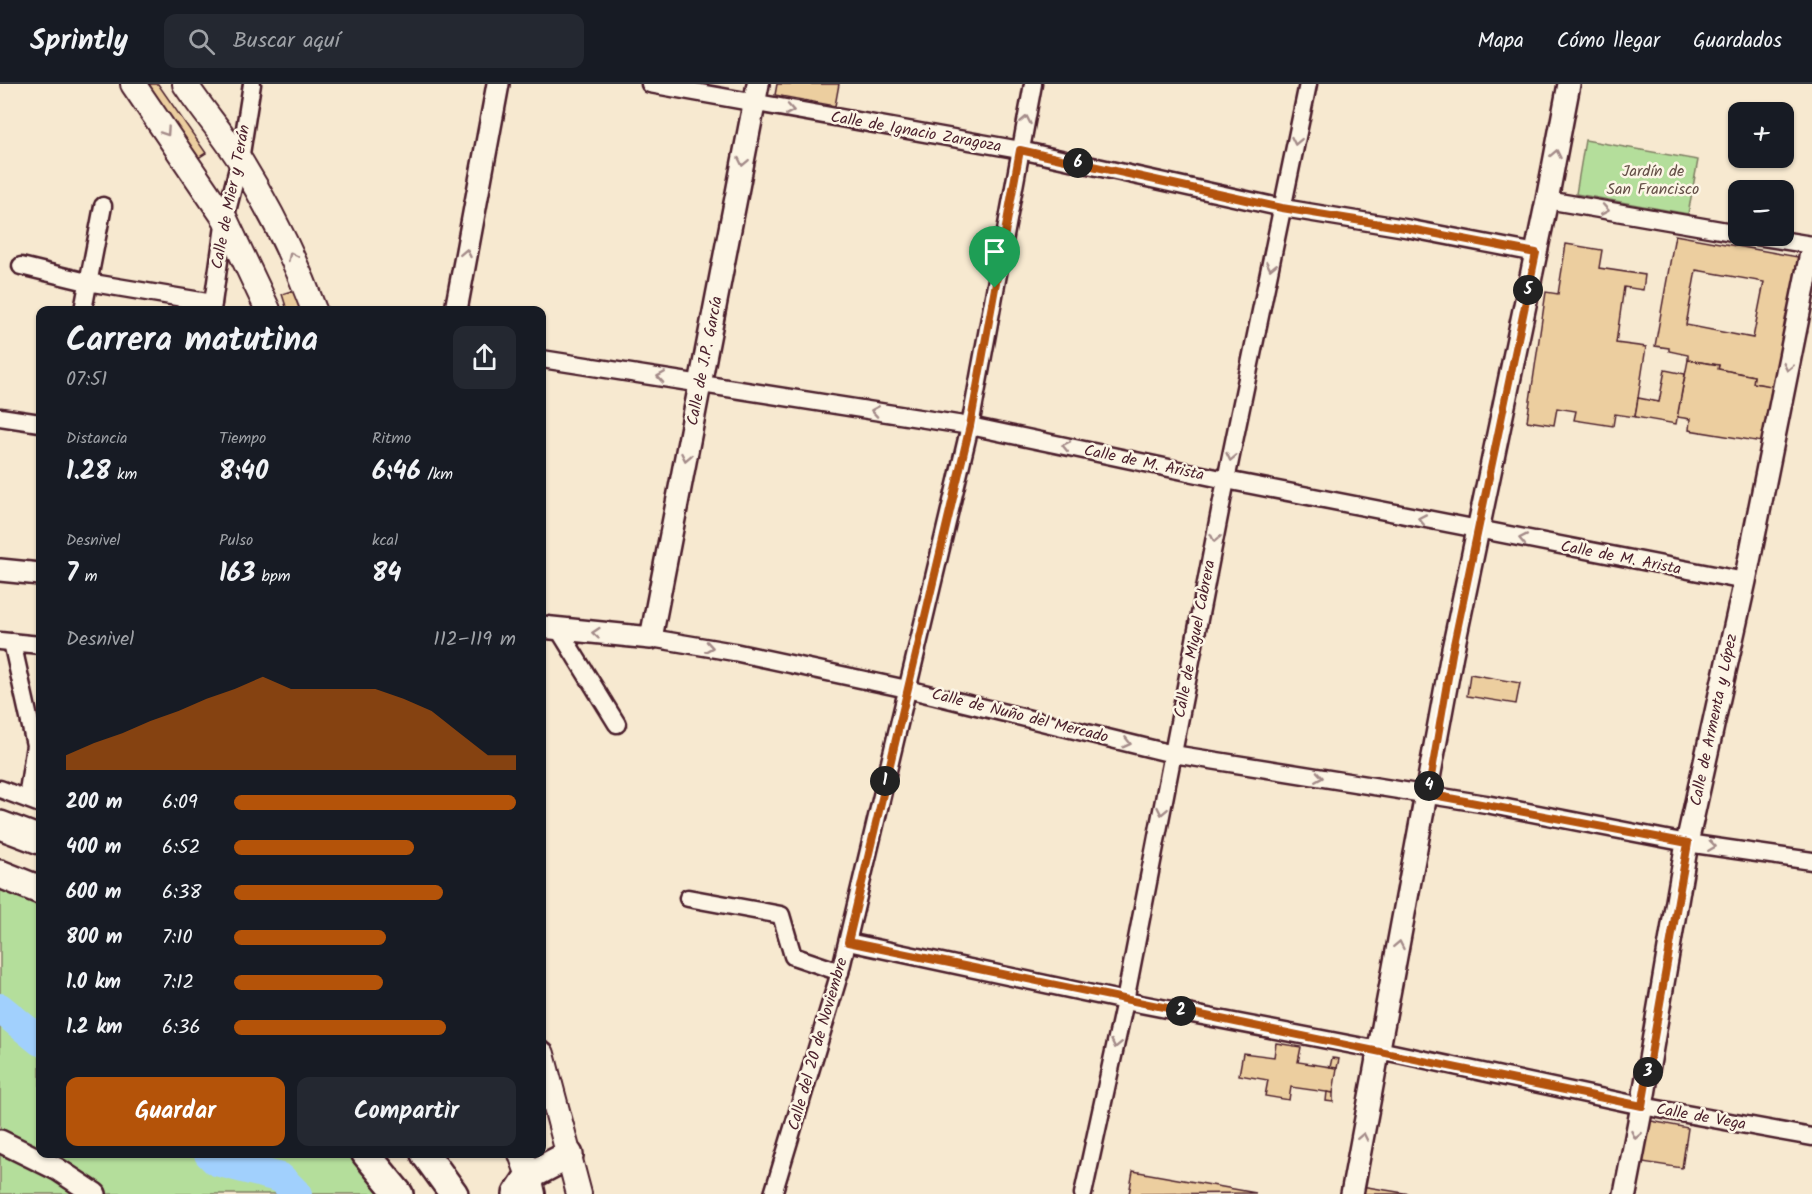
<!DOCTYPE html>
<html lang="es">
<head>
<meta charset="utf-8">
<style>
  :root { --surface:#171b24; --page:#242831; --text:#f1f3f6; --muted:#9ea1a6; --line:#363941; --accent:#b45309 }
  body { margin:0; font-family:Kalam,sans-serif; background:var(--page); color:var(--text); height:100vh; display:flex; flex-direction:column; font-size:22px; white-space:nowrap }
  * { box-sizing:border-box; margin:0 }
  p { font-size:20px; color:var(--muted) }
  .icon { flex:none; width:33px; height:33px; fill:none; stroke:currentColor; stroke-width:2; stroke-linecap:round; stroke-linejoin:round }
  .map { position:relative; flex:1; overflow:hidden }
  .side { position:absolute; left:36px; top:222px; width:510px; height:852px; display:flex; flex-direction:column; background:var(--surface); border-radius:12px; box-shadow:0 2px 4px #0004 }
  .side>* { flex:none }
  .fabs { position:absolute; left:1728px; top:18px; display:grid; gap:12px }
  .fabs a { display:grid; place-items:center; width:66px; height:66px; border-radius:12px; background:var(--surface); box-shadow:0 2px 4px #0004; font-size:30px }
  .pin { position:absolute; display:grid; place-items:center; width:51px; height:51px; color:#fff; margin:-62px -26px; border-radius:50% 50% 50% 0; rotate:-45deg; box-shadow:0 0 6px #0007 }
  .pin .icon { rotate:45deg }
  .km { position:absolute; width:30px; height:30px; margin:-15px; border-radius:50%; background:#222; color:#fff; font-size:16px; line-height:30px; text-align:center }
  .round { display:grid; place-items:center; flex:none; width:63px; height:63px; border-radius:12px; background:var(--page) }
  .overview { display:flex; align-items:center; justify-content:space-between; height:102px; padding:0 30px }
  h1 { font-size:33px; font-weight:700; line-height:45px }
  .figures { display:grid; grid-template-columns:repeat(3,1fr); gap:9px; height:102px; padding:6px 30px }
  .figures div { display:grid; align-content:center }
  .figures b { font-size:26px; font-weight:700 }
  .figures small { font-size:16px; font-weight:400 }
  .figures p { font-size:16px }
  .chart { height:168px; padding:12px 30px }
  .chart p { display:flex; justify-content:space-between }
  .chart svg { width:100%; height:108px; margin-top:6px; fill:var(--accent); opacity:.7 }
  .button { display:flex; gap:12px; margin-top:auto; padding:12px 30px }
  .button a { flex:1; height:69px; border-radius:12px; background:var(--accent); color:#fff; font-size:24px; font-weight:700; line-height:69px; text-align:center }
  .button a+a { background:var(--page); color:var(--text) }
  ul { padding:0 30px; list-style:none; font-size:20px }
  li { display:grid; grid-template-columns:96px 72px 1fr; align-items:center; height:45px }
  li i { height:15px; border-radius:8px; background:var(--accent) }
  header { display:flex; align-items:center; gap:36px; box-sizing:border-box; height:84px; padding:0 30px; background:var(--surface); border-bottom:2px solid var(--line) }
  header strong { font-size:28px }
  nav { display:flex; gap:33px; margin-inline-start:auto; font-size:21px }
  .search { width:420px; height:54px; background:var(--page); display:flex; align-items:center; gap:15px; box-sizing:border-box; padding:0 21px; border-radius:12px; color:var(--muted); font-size:22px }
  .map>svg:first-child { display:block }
  .green { fill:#b4de9b; stroke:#7f7e63; stroke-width:1.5 }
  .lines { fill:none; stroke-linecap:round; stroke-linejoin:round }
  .river { stroke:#a1d0fd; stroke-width:30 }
  .building { fill:#ecce9f; stroke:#4a1f2b; stroke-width:1.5; fill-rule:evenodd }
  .minor-casing { stroke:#4a1f2b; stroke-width:21 }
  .tertiary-casing { stroke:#4a1f2b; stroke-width:26 }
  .secondary-casing { stroke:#4a1f2b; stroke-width:28 }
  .primary-casing { stroke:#4a1f2b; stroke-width:32 }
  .minor { stroke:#fcf5e5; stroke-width:16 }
  .tertiary { stroke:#fcf5e5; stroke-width:21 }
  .secondary { stroke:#fcf5e5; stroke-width:24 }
  .primary { stroke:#fcf5e5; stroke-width:27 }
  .oneway { stroke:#a38a88 }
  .route-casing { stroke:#fff; stroke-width:12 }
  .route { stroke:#b45309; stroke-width:8 }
  .labels { text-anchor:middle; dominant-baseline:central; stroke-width:5; stroke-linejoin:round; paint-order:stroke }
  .street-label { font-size:16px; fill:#4a1f2b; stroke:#fcf5e5 }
  .park-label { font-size:16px; fill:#644f47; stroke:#fcf5e5 }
</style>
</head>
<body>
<header>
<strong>Sprintly</strong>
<div class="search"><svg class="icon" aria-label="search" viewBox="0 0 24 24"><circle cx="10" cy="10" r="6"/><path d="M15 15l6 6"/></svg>Buscar aquí</div>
<nav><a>Mapa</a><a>Cómo llegar</a><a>Guardados</a></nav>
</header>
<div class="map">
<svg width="1812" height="1110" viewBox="0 0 1812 1110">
  <rect width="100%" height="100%" fill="#f7e9d0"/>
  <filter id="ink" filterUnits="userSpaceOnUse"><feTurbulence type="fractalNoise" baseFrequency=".0167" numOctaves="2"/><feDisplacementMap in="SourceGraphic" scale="12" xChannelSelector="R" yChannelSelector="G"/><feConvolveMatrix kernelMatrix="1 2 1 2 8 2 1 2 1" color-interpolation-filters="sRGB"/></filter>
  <g filter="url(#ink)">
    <g class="green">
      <polygon points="1585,56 1698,76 1688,130 1576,110"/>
      <polygon points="0,790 40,806 40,1070 366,1070 399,1110 86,1110 0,1061"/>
      <polygon points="0,1066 48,1088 80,1110 0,1110"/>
    </g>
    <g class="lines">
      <g class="river">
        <polyline points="0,924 40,957"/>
        <polyline points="209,1070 216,1077 281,1094 297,1110"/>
      </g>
    </g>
    <g class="building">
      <polygon points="135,0 158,0 206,69 189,80"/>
      <polygon points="777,0 839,0 835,22 775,11"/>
      <path d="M 1675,151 L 1798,173 L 1775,303 L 1753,299 L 1754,292 L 1718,285 L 1719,281 L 1688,276 L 1688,271 L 1669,267 L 1669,264 L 1655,262 ZM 1696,186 L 1764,198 L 1753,254 L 1686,241 Z"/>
      <polygon points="1566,160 1602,166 1599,184 1645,191 1643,206 1624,203 1616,259 1646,263 1635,333 1615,330 1613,342 1574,336 1576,327 1557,324 1554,341 1527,337 1546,208 1558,210"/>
      <polygon points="301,204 308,226 287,226 282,210"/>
      <polygon points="1688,276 1719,281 1718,285 1754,292 1753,299 1772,302 1762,358 1689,346 1690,335 1677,333"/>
      <polygon points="1665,286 1685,290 1676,340 1635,333 1638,314 1659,318"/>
      <polygon points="1470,590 1520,599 1516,620 1467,612"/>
      <polygon points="1276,959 1301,963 1298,978 1337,984 1333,1009 1291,1003 1289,1016 1265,1012 1268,996 1239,991 1243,969 1274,973"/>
      <polygon points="1332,974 1339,975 1337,984 1330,983"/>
      <polygon points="1327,1008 1333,1009 1333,1018 1326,1017"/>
      <polygon points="1646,1036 1688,1044 1682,1084 1636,1077"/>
      <polygon points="1133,1087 1256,1109 1129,1110"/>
      <polygon points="1361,1102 1410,1110 1360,1110"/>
    </g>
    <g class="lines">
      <g class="minor-casing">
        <g id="minor">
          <polyline points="650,0 1020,66 1283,124 1411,145 1536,169"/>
          <polyline points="1547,116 1738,149"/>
          <polyline points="1756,152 1812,161"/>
          <polyline points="21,182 87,198 213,219"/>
          <polyline points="83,226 103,122"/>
          <polyline points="212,226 225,135 240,76 252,0"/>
          <polyline points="542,275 970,342 1226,396 1745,497"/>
          <polyline points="0,333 40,339"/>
          <polyline points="559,546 617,640"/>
          <polyline points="651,554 734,568 907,605 1173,670 1486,720 1687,759 1812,777"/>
          <polyline points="0,557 40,561"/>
          <polyline points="12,558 35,661 27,714"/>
          <polyline points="0,705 40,720"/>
          <polyline points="688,814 781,831 793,872 840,888"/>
          <polyline points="848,858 1125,917 1379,966 1642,1022 1812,1053"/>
          <polyline points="773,1110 840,888 970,342 1033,0"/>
          <polyline points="1083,1110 1125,917 1226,396 1308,0"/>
        </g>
      </g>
      <g class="tertiary-casing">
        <g id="tertiary">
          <polyline points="456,226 498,0"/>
          <polyline points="0,486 40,490"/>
          <polyline points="542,543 651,554 758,0"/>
          <polyline points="0,1057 57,1085 95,1110"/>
          <polyline points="1352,1110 1452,570 1547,116 1569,0"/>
          <polyline points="1625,1110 1642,1022 1687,759 1745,497 1812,164"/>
        </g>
      </g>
      <g class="secondary-casing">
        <g id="secondary">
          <polyline points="133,0 225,135 268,226"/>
          <path d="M 185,0 C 203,27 224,51 241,78 C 270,125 295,175 314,226"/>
          <polyline points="542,970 579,1110"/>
          <polyline points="521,1070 529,1092 533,1110"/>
        </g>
      </g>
      <g class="primary-casing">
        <g id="primary">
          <polyline points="0,741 40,756"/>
          <polyline points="0,790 40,806"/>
          <polyline points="366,1070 399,1110"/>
          <polyline points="425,1070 454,1110"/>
          <polyline points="517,1110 529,1092 569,1071"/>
        </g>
      </g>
      <use href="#minor" class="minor"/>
      <use href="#tertiary" class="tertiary"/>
      <use href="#secondary" class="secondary"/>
      <use href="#primary" class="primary"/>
    </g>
    <defs><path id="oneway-chevron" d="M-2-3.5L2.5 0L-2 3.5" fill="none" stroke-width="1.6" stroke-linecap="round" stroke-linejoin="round" transform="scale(1.5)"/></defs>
    <g class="oneway">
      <use href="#oneway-chevron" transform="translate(790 26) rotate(10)"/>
      <use href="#oneway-chevron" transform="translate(1026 36) rotate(-79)"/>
      <use href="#oneway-chevron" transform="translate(166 48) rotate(56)"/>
      <use href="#oneway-chevron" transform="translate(1296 57) rotate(101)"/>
      <use href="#oneway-chevron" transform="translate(1556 70) rotate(-79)"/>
      <use href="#oneway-chevron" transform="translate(743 78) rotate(101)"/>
      <use href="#oneway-chevron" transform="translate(1605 126) rotate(10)"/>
      <use href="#oneway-chevron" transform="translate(466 169) rotate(-79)"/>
      <use href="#oneway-chevron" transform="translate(292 172) rotate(-115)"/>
      <use href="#oneway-chevron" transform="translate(1271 182) rotate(102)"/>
      <use href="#oneway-chevron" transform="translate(1788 283) rotate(102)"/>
      <use href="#oneway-chevron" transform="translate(661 293) rotate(-171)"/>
      <use href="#oneway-chevron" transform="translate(875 327) rotate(-171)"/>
      <use href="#oneway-chevron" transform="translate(1066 362) rotate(-168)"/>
      <use href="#oneway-chevron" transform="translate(686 373) rotate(101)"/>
      <use href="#oneway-chevron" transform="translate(1231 373) rotate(102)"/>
      <use href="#oneway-chevron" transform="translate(1422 435) rotate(-169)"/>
      <use href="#oneway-chevron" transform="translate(1215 454) rotate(101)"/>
      <use href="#oneway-chevron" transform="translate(1523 455) rotate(-169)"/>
      <use href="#oneway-chevron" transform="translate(596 549) rotate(-175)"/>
      <use href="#oneway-chevron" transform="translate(709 563) rotate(9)"/>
      <use href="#oneway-chevron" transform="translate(1127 659) rotate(14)"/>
      <use href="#oneway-chevron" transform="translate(1319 693) rotate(9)"/>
      <use href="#oneway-chevron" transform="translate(1162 727) rotate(101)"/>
      <use href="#oneway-chevron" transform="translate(1712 762) rotate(8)"/>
      <use href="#oneway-chevron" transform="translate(1399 861) rotate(-79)"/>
      <use href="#oneway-chevron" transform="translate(1116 960) rotate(102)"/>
      <use href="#oneway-chevron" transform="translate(1636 1051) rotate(101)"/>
      <use href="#oneway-chevron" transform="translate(1363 1053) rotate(-79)"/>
    </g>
  </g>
  <g class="lines" filter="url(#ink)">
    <g class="route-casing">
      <path id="route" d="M 1020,66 L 1282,124 L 1411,145 L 1536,169 L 1452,570 L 1428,710 L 1688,759 L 1642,1022 C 1378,966 1112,914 848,858 L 970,342 Z"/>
    </g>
    <use href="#route" class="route"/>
  </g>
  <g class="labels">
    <g class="street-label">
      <text transform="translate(916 48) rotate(10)">Calle de Ignacio Zaragoza</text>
      <text transform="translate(231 113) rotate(-79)">Calle de Mier y Terán</text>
      <text transform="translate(705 277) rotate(-79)">Calle de J.P. García</text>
      <text transform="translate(1144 379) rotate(12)">Calle de M. Arista</text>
      <text transform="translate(1621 474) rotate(11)">Calle de M. Arista</text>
      <text transform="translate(1195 555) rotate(-79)">Calle de Miguel Cabrera</text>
      <text transform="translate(1020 632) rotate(14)">Calle de Nuño del Mercado</text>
      <text transform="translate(1714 636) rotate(-78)">Calle de Armenta y López</text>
      <text transform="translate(818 960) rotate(-74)">Calle del 20 de Noviembre</text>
      <text transform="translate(1701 1033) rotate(10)">Calle de Vega</text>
    </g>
    <g class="park-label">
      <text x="1653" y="87">Jardín de<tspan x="1653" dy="18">San Francisco</tspan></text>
    </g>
  </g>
</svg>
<div class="fabs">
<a>+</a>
<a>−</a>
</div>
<div class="pin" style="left:995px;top:204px;background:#1e9e55"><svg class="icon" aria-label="arrive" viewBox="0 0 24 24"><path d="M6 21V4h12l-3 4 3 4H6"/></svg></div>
<b class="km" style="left:885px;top:697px">1</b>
<b class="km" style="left:1181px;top:927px">2</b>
<b class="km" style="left:1648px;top:988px">3</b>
<b class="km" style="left:1429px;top:702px">4</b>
<b class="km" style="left:1528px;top:206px">5</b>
<b class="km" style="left:1078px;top:79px">6</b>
<section class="side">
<div class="overview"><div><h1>Carrera matutina</h1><p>07:51</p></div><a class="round"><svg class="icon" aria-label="share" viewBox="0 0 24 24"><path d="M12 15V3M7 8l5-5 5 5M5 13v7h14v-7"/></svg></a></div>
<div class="figures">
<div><p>Distancia</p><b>1.28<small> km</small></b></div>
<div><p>Tiempo</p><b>8:40</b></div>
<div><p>Ritmo</p><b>6:46<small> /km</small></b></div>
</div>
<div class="figures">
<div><p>Desnivel</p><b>7<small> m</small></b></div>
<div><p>Pulso</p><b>163<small> bpm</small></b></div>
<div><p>kcal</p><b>84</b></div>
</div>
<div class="chart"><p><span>Desnivel</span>112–119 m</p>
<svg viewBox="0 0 160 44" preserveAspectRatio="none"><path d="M0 44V38L10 33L20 29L30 24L40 20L50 15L60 11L70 6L80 11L90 11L100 11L110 11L120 15L130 20L140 29L150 38L160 38V44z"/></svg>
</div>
<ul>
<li><b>200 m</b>6:09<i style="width:100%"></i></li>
<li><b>400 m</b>6:52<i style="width:64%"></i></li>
<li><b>600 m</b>6:38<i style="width:74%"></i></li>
<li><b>800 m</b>7:10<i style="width:54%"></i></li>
<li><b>1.0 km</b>7:12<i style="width:53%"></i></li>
<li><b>1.2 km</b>6:36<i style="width:75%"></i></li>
</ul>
<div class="button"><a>Guardar</a><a>Compartir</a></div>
</section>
</div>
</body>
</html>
